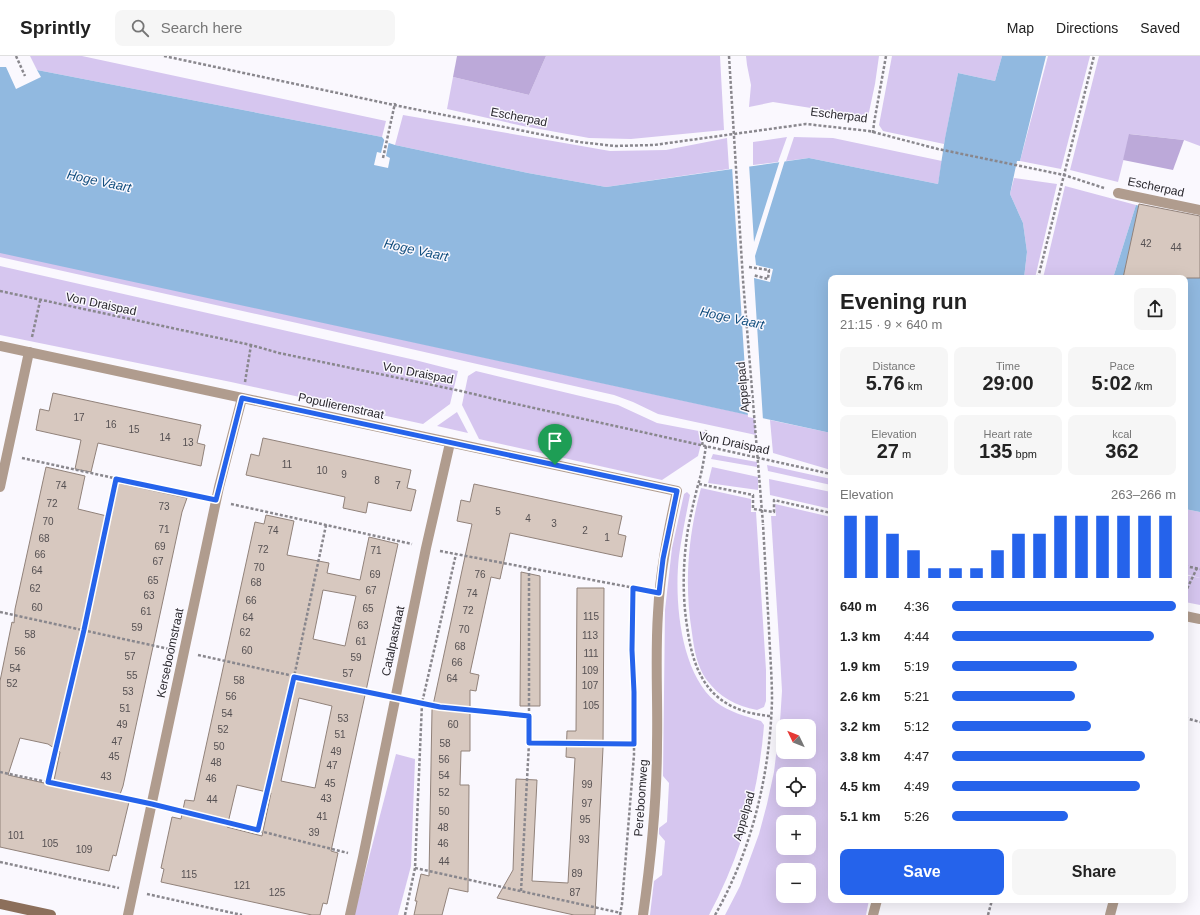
<!DOCTYPE html>
<html lang="en">
<head>
<meta charset="utf-8">
<style>
  :root { --surface:#fff; --page:#f6f6f6; --text:#222; --muted:#767676; --line:#e0e0e0; --accent:#2563eb }
  body { margin:0; font-family:Arial,sans-serif; background:var(--page); color:var(--text); height:100vh; display:flex; flex-direction:column; font-size:15px; white-space:nowrap }
  * { box-sizing:border-box; margin:0 }
  p { font-size:13px; color:var(--muted) }
  .icon { flex:none; width:22px; height:22px; fill:none; stroke:currentColor; stroke-width:2; stroke-linecap:round; stroke-linejoin:round }
  .map { position:relative; flex:1; overflow:hidden }
  .panel { position:absolute; left:828px; top:219px; width:360px; height:628px; display:flex; flex-direction:column; background:var(--surface); border-radius:8px; box-shadow:0 4px 16px #0002 }
  .panel>* { flex:none }
  .needle { width:26px; rotate:313deg }
  .buttons { position:absolute; left:776px; top:663px; display:grid; gap:8px }
  .buttons a { display:grid; place-items:center; width:40px; height:40px; border-radius:8px; background:var(--surface); box-shadow:0 4px 16px #0002; font-size:20px }
  .pin { position:absolute; display:grid; place-items:center; width:34px; height:34px; color:#fff; margin:-41px -17px; border-radius:50% 50% 50% 0; rotate:-45deg; box-shadow:0 0 4px #0007 }
  .pin .icon { rotate:45deg }
  .round { display:grid; place-items:center; flex:none; width:42px; height:42px; border-radius:8px; background:var(--page) }
  .summary { display:flex; align-items:center; justify-content:space-between; height:68px; padding:0 12px }
  h1 { font-size:22px; font-weight:700; line-height:30px }
  .stats { display:grid; grid-template-columns:repeat(3,1fr); gap:6px; height:68px; padding:4px 12px }
  .stats div { display:grid; align-content:center; border-radius:8px; background:var(--page); text-align:center }
  .stats b { font-size:20px; font-weight:700 }
  .stats small { font-size:11px; font-weight:400 }
  .stats p { font-size:11px }
  .chart { height:112px; padding:8px 12px }
  .chart p { display:flex; justify-content:space-between }
  .chart svg { width:100%; height:72px; margin-top:4px; stroke:var(--accent); stroke-width:6 }
  .cta { display:flex; gap:8px; margin-top:auto; padding:8px 12px }
  .cta a { flex:1; height:46px; border-radius:8px; background:var(--accent); color:#fff; font-size:16px; font-weight:700; line-height:46px; text-align:center }
  .cta a+a { background:var(--page); color:var(--text) }
  ul { padding:0 12px; list-style:none; font-size:13px }
  li { display:grid; grid-template-columns:64px 48px 1fr; align-items:center; height:30px }
  li i { height:10px; border-radius:5px; background:var(--accent) }
  header { display:flex; align-items:center; gap:24px; box-sizing:border-box; height:56px; padding:0 20px; background:var(--surface); border-bottom:1px solid var(--line) }
  header strong { font-size:19px }
  nav { display:flex; gap:22px; margin-inline-start:auto; font-size:14px }
  .search { width:280px; height:36px; background:var(--page); display:flex; align-items:center; gap:10px; box-sizing:border-box; padding:0 14px; border-radius:8px; color:var(--muted); font-size:15px }
  .map>svg:first-child { display:block }
  .green { fill:#d6c6ef; fill-rule:evenodd }
  .forest { fill:#bca9d9 }
  .water { fill:#91b9e0 }
  .pier { fill:#faf8fe }
  .building { fill:#d7c8bf; stroke:#91827a; fill-rule:evenodd }
  .lines { fill:none; stroke-linecap:round; stroke-linejoin:round }
  .path { stroke:#89878d; stroke-width:2.5; stroke-dasharray:3 2; stroke-linecap:butt }
  .street { stroke:#b09c8e; stroke-width:10 }
  .secondary { stroke:#8c6f5b; stroke-width:10 }
  .path-bridge { stroke:#89878d; stroke-width:2.5; stroke-dasharray:3 2; stroke-linecap:butt }
  .route-casing { stroke:#fff; stroke-width:8 }
  .route { stroke:#2563eb; stroke-width:5 }
  .labels { text-anchor:middle; dominant-baseline:central; stroke-width:3; stroke-linejoin:round; paint-order:stroke }
  .number-label { font-size:10px; fill:#555052 }
  .street-label { font-size:12px; fill:#2a282e; stroke:#faf8fe }
  .water-label { font-size:13px; font-style:italic; fill:#134f7f; stroke:#faf8fe }
</style>
</head>
<body>
<header>
<strong>Sprintly</strong>
<div class="search"><svg class="icon" aria-label="search" viewBox="0 0 24 24"><circle cx="10" cy="10" r="6"/><path d="M15 15l6 6"/></svg>Search here</div>
<nav><a>Map</a><a>Directions</a><a>Saved</a></nav>
</header>
<div class="map">
<svg width="1200" height="859" viewBox="0 0 1200 859">
  <rect width="100%" height="100%" fill="#faf8fe"/>
  <g class="green">
    <polygon points="30,0 82,0 386,65 382,81 37,14"/>
    <polygon points="546,0 720,0 724,74 631,83 589,82 523,70 447,53 453,21 529,39"/>
    <polygon points="746,0 879,0 875,28 868,61 773,46 749,51 751,29 747,9"/>
    <polygon points="892,0 1002,0 995,25 958,17 944,88 883,75 879,69"/>
    <polygon points="1048,0 1090,0 1061,113 1020,105"/>
    <polygon points="1099,0 1200,0 1200,90 1184,84 1130,78 1118,126 1070,114"/>
    <polygon points="403,59 610,95 666,94 727,82 729,113 606,131 528,117 395,89"/>
    <polygon points="787,81 778,106 753,109 753,86"/>
    <polygon points="794,81 833,82 942,105 938,128 809,102 786,105"/>
    <polygon points="1014,122 1057,128 1035,222 1024,222 1027,196 1023,167 1010,138"/>
    <polygon points="1065,130 1136,149 1113,222 1043,222"/>
    <polygon points="0,196 754,360 756,379 658,358 633,346 614,339 297,267 0,201"/>
    <polygon points="0,210 415,304 458,315 450,348 423,368 231,326 0,279"/>
    <polygon points="476,315 618,349 657,367 704,376 698,400 662,424 479,383 462,349 468,320"/>
    <polygon points="457,356 468,377 437,370"/>
    <polygon points="770,364 831,377 831,414 773,397"/>
    <polygon points="713,398 757,406 757,411 711,403"/>
    <polygon points="767,409 831,423 831,429 768,415"/>
    <polygon points="712,411 758,421 758,434 708,427"/>
    <polygon points="769,423 831,436 831,453 770,439"/>
    <path d="M 701,432 L 751,443 L 751,456 L 756,456 L 766,614 L 766,645 L 764,651 L 757,654 C 736,650 719,641 706,623 C 697,610 694,593 692,577 C 684,528 688,480 701,432 Z"/>
    <path d="M 687,436 L 690,439 C 686,459 682,479 679,500 C 674,543 680,617 716,646 C 729,656 745,660 761,665 L 764,669 C 759,735 741,800 709,859 L 650,859 L 654,825 L 662,819 L 665,785 L 659,778 L 659,772 L 667,766 L 669,727 L 663,720 L 665,554 L 672,492 L 684,438 Z"/>
    <path d="M 775,448 L 831,461 L 831,844 L 869,844 L 866,859 L 725,859 L 740,830 L 759,778 L 767,748 L 774,716 L 780,666 L 782,635 L 780,600 L 771,460 L 776,460 ZM 783,670 L 809,670 L 809,696 L 783,696 ZM 783,718 L 809,718 L 809,744 L 783,744 ZM 783,766 L 809,766 L 809,792 L 783,792 ZM 783,814 L 809,814 L 809,840 L 783,840 Z"/>
    <polygon points="1185,453 1200,456 1200,522 1185,518"/>
    <polygon points="1185,519 1200,522 1200,549 1185,546"/>
    <polygon points="396,698 415,703 411,810 398,859 354,859"/>
  </g>
  <g class="forest">
    <polygon points="457,0 546,0 529,39 453,21"/>
    <polygon points="1129,78 1184,84 1173,114 1123,104"/>
  </g>
  <g class="water">
    <polygon points="1002,0 1046,0 1020,105 1017,105 1010,138 1023,167 1027,196 1024,222 831,222 831,377 0,197 0,11 6,11 16,33 41,21 37,14 382,81 386,86 395,89 528,117 606,131 809,102 938,128 945,82 958,17 995,25"/>
    <polygon points="1136,149 1200,163 1200,456 1185,453 1185,222 1113,222"/>
  </g>
  <g class="pier">
    <polygon points="385,81 389,85 386,100 390,102 388,112 374,109 377,96 381,97"/>
    <polygon points="780,104 785,104 755,200 756,209 773,213 770,226 754,222 763,364 748,361 732,110 749,108 754,186"/>
  </g>
  <g class="building">
    <polygon points="1139,148 1200,160 1200,222 1123,222"/>
    <polygon points="53,337 201,369 197,387 205,389 201,410 98,387 91,416 75,413 81,384 36,374 40,353 49,355"/>
    <polygon points="263,382 411,414 407,432 416,434 411,455 368,446 366,457 343,452 345,441 246,419 251,398 259,400"/>
    <path d="M 46,411 L 85,420 L 78,453 L 111,461 L 118,427 L 187,442 L 182,456 L 123,730 L 118,744 L 129,746 L 116,800 L 113,799 L 109,815 L 0,791 L 0,625 L 12,566 L 14,567 L 15,553 ZM 20,682 L 48,688 L 60,696 L 53,729 L 8,719 Z"/>
    <polygon points="474,428 622,460 618,478 626,480 622,501 510,477 500,523 491,521 470,617 479,619 476,635 470,634 470,695 461,695 460,729 469,729 468,836 449,832 442,859 414,859 417,845 415,845 421,818 429,820 432,654 472,468 457,465 461,444 470,446"/>
    <path d="M 266,459 L 294,465 L 287,499 L 329,507 L 327,517 L 360,524 L 369,481 L 398,488 L 331,795 L 338,797 L 327,848 L 323,847 L 320,859 L 312,859 L 161,826 L 164,813 L 161,812 L 172,761 L 181,763 L 185,744 L 194,745 L 255,466 L 264,468 ZM 323,534 L 356,540 L 345,590 L 313,583 ZM 299,642 L 332,650 L 315,732 L 281,725 ZM 237,729 L 271,737 L 262,780 L 227,771 Z"/>
    <polygon points="521,516 540,520 540,650 520,650"/>
    <polygon points="577,532 604,532 603,692 595,859 574,859 497,842 513,814 516,723 537,724 532,825 568,827 575,702 566,701 567,675 576,675"/>
  </g>
  <g class="lines">
    <g class="path">
      <polyline points="16,0 25,20"/>
      <polyline points="164,0 394,49 579,86 615,90 654,89 806,68 869,75 938,93 1064,119 1104,132"/>
      <polyline points="873,77 874,67 886,0"/>
      <polyline points="383,102 395,47"/>
      <polyline points="749,211 769,214 768,223 753,219"/>
      <polyline points="1038,222 1094,0"/>
      <polyline points="0,235 251,289 279,297 461,335 507,346 831,418"/>
      <polyline points="32,281 40,245"/>
      <polyline points="245,326 251,289"/>
      <polyline points="702,389 706,374"/>
      <path d="M 706,390 C 704,403 702,416 698,429 C 694,444 691,458 688,473 C 683,505 682,538 687,570 C 694,623 713,655 770,660"/>
      <polyline points="22,402 201,441"/>
      <polyline points="699,428 753,439 753,453 774,456 774,444 831,457"/>
      <polyline points="231,448 412,488"/>
      <polyline points="440,495 645,534"/>
      <polyline points="1185,510 1200,513"/>
      <polyline points="529,512 529,687 634,688"/>
      <polyline points="1185,537 1197,512"/>
      <polyline points="0,556 169,593"/>
      <polyline points="198,599 380,639"/>
      <polyline points="411,645 439,651 529,660"/>
      <polyline points="1185,662 1200,666"/>
      <polyline points="0,716 136,745"/>
      <polyline points="48,726 83,574 116,423"/>
      <polyline points="167,752 348,797"/>
      <polyline points="257,774 294,621 326,469"/>
      <polyline points="0,806 119,832"/>
      <polyline points="415,812 621,857"/>
      <polyline points="521,835 529,687"/>
      <polyline points="147,838 242,859"/>
      <polyline points="405,859 415,812 422,647 456,498"/>
      <polyline points="620,859 622,848 634,699 634,636 632,594 633,532"/>
      <path d="M 715,859 C 752,794 770,718 772,644 C 772,621 770,598 769,574 C 767,539 765,504 763,468"/>
      <polyline points="988,859 992,844"/>
    </g>
    <g class="street">
      <polyline points="1118,137 1200,154"/>
      <path d="M 0,290 L 677,435 C 668,476 660,516 658,557 C 655,601 658,644 657,687 C 657,744 651,803 643,859"/>
      <polyline points="0,431 29,296"/>
      <polyline points="1185,560 1200,563"/>
      <polyline points="128,859 219,431 242,342"/>
      <polyline points="350,859 363,801 426,492 450,387"/>
      <polyline points="873,859 877,844"/>
      <polyline points="1110,859 1114,844"/>
    </g>
    <polyline class="secondary" points="0,848 51,859"/>
    <polyline class="path-bridge" points="729,0 743,224 763,468"/>
  </g>
  <g class="lines">
    <g class="route-casing">
      <polygon id="route" points="242,342 677,435 663,503 659,537 633,532 632,594 634,636 634,688 529,687 529,660 440,651 294,621 258,774 152,748 48,726 84,574 116,423 216,444"/>
    </g>
    <use href="#route" class="route"/>
  </g>
  <g class="labels">
    <g class="number-label">
      <text x="1146" y="187">42</text>
      <text x="1176" y="191">44</text>
      <text x="79" y="361">17</text>
      <text x="111" y="368">16</text>
      <text x="134" y="373">15</text>
      <text x="165" y="381">14</text>
      <text x="188" y="386">13</text>
      <text x="287" y="408">11</text>
      <text x="322" y="414">10</text>
      <text x="344" y="418">9</text>
      <text x="377" y="424">8</text>
      <text x="61" y="429">74</text>
      <text x="398" y="429">7</text>
      <text x="52" y="447">72</text>
      <text x="164" y="450">73</text>
      <text x="498" y="455">5</text>
      <text x="528" y="462">4</text>
      <text x="48" y="465">70</text>
      <text x="554" y="467">3</text>
      <text x="164" y="473">71</text>
      <text x="273" y="474">74</text>
      <text x="585" y="474">2</text>
      <text x="607" y="481">1</text>
      <text x="44" y="482">68</text>
      <text x="160" y="490">69</text>
      <text x="263" y="493">72</text>
      <text x="376" y="494">71</text>
      <text x="40" y="498">66</text>
      <text x="158" y="505">67</text>
      <text x="259" y="511">70</text>
      <text x="37" y="514">64</text>
      <text x="375" y="518">69</text>
      <text x="480" y="518">76</text>
      <text x="153" y="524">65</text>
      <text x="256" y="526">68</text>
      <text x="35" y="532">62</text>
      <text x="371" y="534">67</text>
      <text x="472" y="537">74</text>
      <text x="149" y="539">63</text>
      <text x="251" y="544">66</text>
      <text x="37" y="551">60</text>
      <text x="368" y="552">65</text>
      <text x="468" y="554">72</text>
      <text x="146" y="555">61</text>
      <text x="591" y="560">115</text>
      <text x="248" y="561">64</text>
      <text x="363" y="569">63</text>
      <text x="137" y="571">59</text>
      <text x="464" y="573">70</text>
      <text x="245" y="576">62</text>
      <text x="30" y="578">58</text>
      <text x="590" y="579">113</text>
      <text x="361" y="585">61</text>
      <text x="460" y="590">68</text>
      <text x="247" y="594">60</text>
      <text x="20" y="595">56</text>
      <text x="591" y="597">111</text>
      <text x="130" y="600">57</text>
      <text x="356" y="601">59</text>
      <text x="457" y="606">66</text>
      <text x="15" y="612">54</text>
      <text x="590" y="614">109</text>
      <text x="348" y="617">57</text>
      <text x="132" y="619">55</text>
      <text x="452" y="622">64</text>
      <text x="239" y="624">58</text>
      <text x="12" y="627">52</text>
      <text x="590" y="629">107</text>
      <text x="128" y="635">53</text>
      <text x="231" y="640">56</text>
      <text x="591" y="649">105</text>
      <text x="125" y="652">51</text>
      <text x="227" y="657">54</text>
      <text x="343" y="662">53</text>
      <text x="122" y="668">49</text>
      <text x="453" y="668">60</text>
      <text x="223" y="673">52</text>
      <text x="340" y="678">51</text>
      <text x="117" y="685">47</text>
      <text x="445" y="687">58</text>
      <text x="219" y="690">50</text>
      <text x="336" y="695">49</text>
      <text x="114" y="700">45</text>
      <text x="444" y="703">56</text>
      <text x="216" y="706">48</text>
      <text x="332" y="709">47</text>
      <text x="444" y="719">54</text>
      <text x="106" y="720">43</text>
      <text x="211" y="722">46</text>
      <text x="330" y="727">45</text>
      <text x="587" y="728">99</text>
      <text x="444" y="736">52</text>
      <text x="326" y="742">43</text>
      <text x="212" y="743">44</text>
      <text x="587" y="747">97</text>
      <text x="444" y="755">50</text>
      <text x="322" y="760">41</text>
      <text x="585" y="763">95</text>
      <text x="443" y="771">48</text>
      <text x="314" y="776">39</text>
      <text x="16" y="779">101</text>
      <text x="584" y="783">93</text>
      <text x="50" y="787">105</text>
      <text x="443" y="787">46</text>
      <text x="84" y="793">109</text>
      <text x="444" y="805">44</text>
      <text x="577" y="817">89</text>
      <text x="189" y="818">115</text>
      <text x="242" y="829">121</text>
      <text x="277" y="836">125</text>
      <text x="575" y="836">87</text>
    </g>
    <g class="street-label">
      <text transform="translate(839 59) rotate(7)">Escherpad</text>
      <text transform="translate(519 61) rotate(11)">Escherpad</text>
      <text transform="translate(1156 131) rotate(12)">Escherpad</text>
      <text transform="translate(101 248) rotate(12)">Von Draispad</text>
      <text transform="translate(418 317) rotate(11)">Von Draispad</text>
      <text transform="translate(743 331) rotate(-95)">Appelpad</text>
      <text transform="translate(341 350) rotate(12)">Populierenstraat</text>
      <text transform="translate(734 387) rotate(12)">Von Draispad</text>
      <text transform="translate(393 585) rotate(-78)">Catalpastraat</text>
      <text transform="translate(170 597) rotate(-78)">Kerseboomstraat</text>
      <text transform="translate(641 742) rotate(-86)">Pereboomweg</text>
      <text transform="translate(744 760) rotate(-74)">Appelpad</text>
    </g>
    <g class="water-label">
      <text transform="translate(99 125) rotate(12)">Hoge Vaart</text>
      <text transform="translate(416 194) rotate(12)">Hoge Vaart</text>
      <text transform="translate(732 262) rotate(12)">Hoge Vaart</text>
    </g>
  </g>
</svg>
<div class="buttons">
<a><svg class="needle" viewBox="-14 -14 28 28"><path d="M0-13l5 13h-10z" fill="#e53935"/><path d="M0 13l5-13h-10z" fill="#767676"/></svg></a>
<a><svg class="icon" aria-label="locate" viewBox="0 0 24 24"><circle cx="12" cy="12" r="6"/><path d="M12 2v4M12 18v4M2 12h4M18 12h4"/></svg></a>
<a>+</a>
<a>−</a>
</div>
<div class="pin" style="left:555px;top:409px;background:#1e9e55"><svg class="icon" aria-label="arrive" viewBox="0 0 24 24"><path d="M6 21V4h12l-3 4 3 4H6"/></svg></div>
<section class="panel">
<div class="summary"><div><h1>Evening run</h1><p>21:15 · 9 × 640 m</p></div><a class="round"><svg class="icon" aria-label="share" viewBox="0 0 24 24"><path d="M12 15V3M7 8l5-5 5 5M5 13v7h14v-7"/></svg></a></div>
<div class="stats">
<div><p>Distance</p><b>5.76<small> km</small></b></div>
<div><p>Time</p><b>29:00</b></div>
<div><p>Pace</p><b>5:02<small> /km</small></b></div>
</div>
<div class="stats">
<div><p>Elevation</p><b>27<small> m</small></b></div>
<div><p>Heart rate</p><b>135<small> bpm</small></b></div>
<div><p>kcal</p><b>362</b></div>
</div>
<div class="chart"><p><span>Elevation</span>263–266 m</p>
<svg viewBox="0 0 160 44" preserveAspectRatio="none"><path d="M5 44V6M15 44V6M25 44V17M35 44V27M45 44V38M55 44V38M65 44V38M75 44V27M85 44V17M95 44V17M105 44V6M115 44V6M125 44V6M135 44V6M145 44V6M155 44V6"/></svg>
</div>
<ul>
<li><b>640 m</b>4:36<i style="width:100%"></i></li>
<li><b>1.3 km</b>4:44<i style="width:90%"></i></li>
<li><b>1.9 km</b>5:19<i style="width:56%"></i></li>
<li><b>2.6 km</b>5:21<i style="width:55%"></i></li>
<li><b>3.2 km</b>5:12<i style="width:62%"></i></li>
<li><b>3.8 km</b>4:47<i style="width:86%"></i></li>
<li><b>4.5 km</b>4:49<i style="width:84%"></i></li>
<li><b>5.1 km</b>5:26<i style="width:52%"></i></li>
</ul>
<div class="cta"><a>Save</a><a>Share</a></div>
</section>
</div>
</body>
</html>
